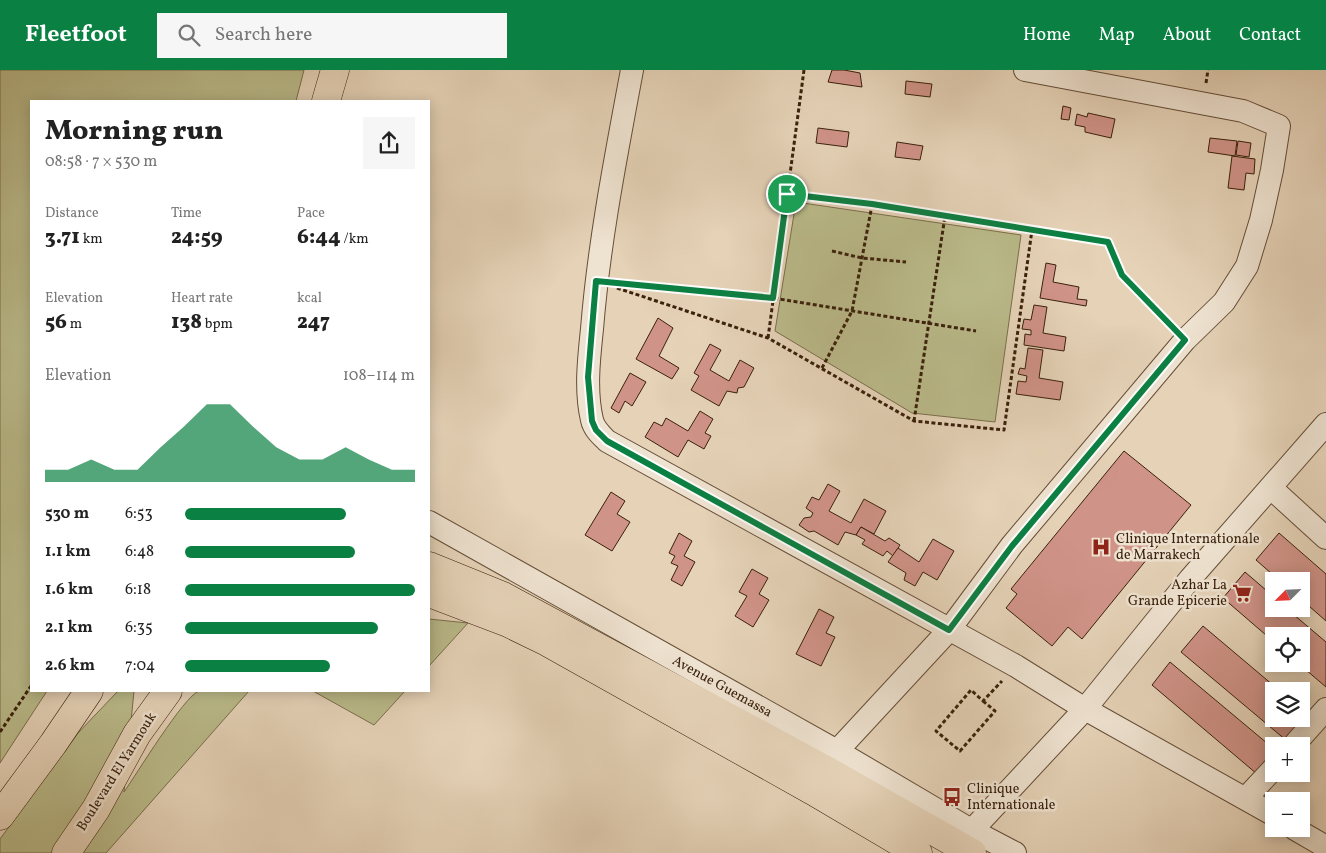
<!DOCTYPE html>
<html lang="en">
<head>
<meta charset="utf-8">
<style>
  :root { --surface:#fff; --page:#f6f6f6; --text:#222; --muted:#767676; --accent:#0b8043 }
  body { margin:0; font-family:Vollkorn,serif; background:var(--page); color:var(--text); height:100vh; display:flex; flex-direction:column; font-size:19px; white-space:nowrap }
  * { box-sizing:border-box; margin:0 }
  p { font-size:16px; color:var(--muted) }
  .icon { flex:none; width:28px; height:28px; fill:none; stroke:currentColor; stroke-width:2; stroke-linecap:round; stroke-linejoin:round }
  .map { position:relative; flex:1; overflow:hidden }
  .drawer { position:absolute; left:30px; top:30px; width:400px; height:592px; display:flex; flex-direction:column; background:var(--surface); border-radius:0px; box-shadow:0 2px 12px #0003 }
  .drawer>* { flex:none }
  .needle { width:32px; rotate:246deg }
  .controls { position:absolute; left:1265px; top:502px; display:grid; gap:10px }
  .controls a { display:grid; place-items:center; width:45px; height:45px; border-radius:0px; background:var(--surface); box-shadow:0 2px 12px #0003; font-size:25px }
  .pin { position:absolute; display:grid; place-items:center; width:42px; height:42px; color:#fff; margin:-21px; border:2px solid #fff; border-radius:50%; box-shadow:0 1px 5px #0007 }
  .round { display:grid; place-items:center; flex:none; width:52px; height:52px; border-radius:0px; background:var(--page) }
  .headline { display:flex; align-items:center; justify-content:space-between; height:85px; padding:0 15px }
  h1 { font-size:28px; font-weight:800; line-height:38px }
  .metrics { display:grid; grid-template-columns:repeat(3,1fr); gap:8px; height:85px; padding:5px 15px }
  .metrics div { display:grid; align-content:center }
  .metrics b { font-size:21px; font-weight:800 }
  .metrics small { font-size:14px; font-weight:400 }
  .metrics p { font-size:14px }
  .chart { height:140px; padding:10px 15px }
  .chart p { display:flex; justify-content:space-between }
  .chart svg { width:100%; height:90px; margin-top:5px; fill:var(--accent); opacity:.7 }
  ul { padding:0 15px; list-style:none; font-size:16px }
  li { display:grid; grid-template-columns:80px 60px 1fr; align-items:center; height:38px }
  li i { height:12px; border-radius:6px; background:var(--accent) }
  header { display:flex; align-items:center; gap:30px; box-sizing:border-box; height:70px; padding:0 25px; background:var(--accent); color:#fff }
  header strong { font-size:24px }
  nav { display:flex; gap:28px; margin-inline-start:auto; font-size:18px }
  .search { width:350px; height:45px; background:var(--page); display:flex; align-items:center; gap:12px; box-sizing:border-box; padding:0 18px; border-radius:0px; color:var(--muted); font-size:19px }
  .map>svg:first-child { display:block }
  .green { fill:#baba8a; stroke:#7a6e4b }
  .building { fill:#d09388; stroke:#3a210c }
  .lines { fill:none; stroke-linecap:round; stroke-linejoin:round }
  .minor-casing { stroke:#654d37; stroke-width:24 }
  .major-casing { stroke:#3a210c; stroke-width:29 }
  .path { stroke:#3a210c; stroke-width:3; stroke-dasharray:4 2.5; stroke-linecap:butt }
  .minor { stroke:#eee2d0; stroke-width:22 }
  .major { stroke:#e5d2b7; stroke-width:28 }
  .route-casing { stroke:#fff; stroke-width:10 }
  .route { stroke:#0b8043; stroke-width:6 }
  .labels { text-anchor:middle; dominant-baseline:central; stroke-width:5; stroke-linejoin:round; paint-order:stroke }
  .poi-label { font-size:14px; fill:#3a210c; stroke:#eee2d0; text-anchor:start }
  .street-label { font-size:14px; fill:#3a210c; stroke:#eee2d0 }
</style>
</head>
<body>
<header>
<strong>Fleetfoot</strong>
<div class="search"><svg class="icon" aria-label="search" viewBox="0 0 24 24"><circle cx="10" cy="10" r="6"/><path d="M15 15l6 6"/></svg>Search here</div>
<nav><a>Home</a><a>Map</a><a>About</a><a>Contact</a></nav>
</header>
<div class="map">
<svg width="1326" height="783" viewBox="0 0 1326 783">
  <rect width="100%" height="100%" fill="#e5d2b7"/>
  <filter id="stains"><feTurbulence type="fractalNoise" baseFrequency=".004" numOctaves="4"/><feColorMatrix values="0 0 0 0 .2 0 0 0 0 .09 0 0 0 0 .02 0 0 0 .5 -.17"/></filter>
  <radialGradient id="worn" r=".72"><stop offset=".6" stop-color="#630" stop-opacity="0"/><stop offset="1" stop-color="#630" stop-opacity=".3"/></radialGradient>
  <g class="green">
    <polygon points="0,0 304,0 296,31 31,31 31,621 47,621 0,693"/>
    <polygon points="796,132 1021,165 995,352 912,343 775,261"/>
    <polygon points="429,549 468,553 429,596"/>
    <path d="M 118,621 L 134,621 L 124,722 C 136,705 184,626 199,621 C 207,619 239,621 249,621 L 106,783 L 0,783 L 0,769 L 78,663 Z"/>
    <polygon points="313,621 405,621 374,655"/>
  </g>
  <g class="building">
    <polygon points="832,0 844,0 860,3 862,17 828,12"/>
    <polygon points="906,11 932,14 930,27 905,24"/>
    <polygon points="1063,36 1071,38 1069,50 1061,49"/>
    <polygon points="1088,43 1115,49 1111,68 1085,62 1085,57 1075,55 1077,44 1087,47"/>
    <polygon points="818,58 849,62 847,77 816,73"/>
    <polygon points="1210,68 1237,71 1235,86 1208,82"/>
    <polygon points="1238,71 1251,73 1249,87 1236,85"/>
    <polygon points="897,72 923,76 920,90 895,87"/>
    <polygon points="1232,86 1255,89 1254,104 1246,103 1244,120 1228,118"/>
    <polygon points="1046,193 1056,195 1053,212 1079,217 1077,229 1087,230 1086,236 1040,228"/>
    <polygon points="1034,235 1047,237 1043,263 1066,267 1064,281 1024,275 1025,264 1031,265 1031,260 1022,259 1024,249 1031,250"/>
    <polygon points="658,248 673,258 659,286 679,298 672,309 636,289"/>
    <polygon points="710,274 721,280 710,300 729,311 740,290 754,298 744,317 738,318 737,323 727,321 719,336 691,320 699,306 694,303"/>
    <polygon points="1028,278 1043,280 1039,308 1063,312 1060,330 1016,324 1018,311 1026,312 1027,306 1018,304 1020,298 1025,299"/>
    <polygon points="630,303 646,312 632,336 625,331 619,343 611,338"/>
    <polygon points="700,341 713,349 705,363 711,366 704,379 688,370 678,387 645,367 654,352 662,356 666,348 688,361"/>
    <polygon points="1124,381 1191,435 1082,569 1068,557 1052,576 1006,538 1017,524 1011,519"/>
    <polygon points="828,414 840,421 829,441 851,453 864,429 886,441 874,464 861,457 856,465 845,462 838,475 814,461 809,462 799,455 804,448 811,447 813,443 806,438 812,427 819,430"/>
    <polygon points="611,422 625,431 617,444 630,452 612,481 585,465"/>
    <polygon points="861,457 885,471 889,468 900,475 893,486 887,481 883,486 862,474 865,470 856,465"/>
    <polygon points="679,463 692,471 684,486 695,492 682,516 671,510 678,496 671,493 675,486 669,483"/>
    <polygon points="1279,463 1326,504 1326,551 1301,529 1301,511 1280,511 1256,490"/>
    <polygon points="933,469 954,481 937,510 923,502 915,516 904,510 906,503 888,492 898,478 919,492"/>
    <polygon points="752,499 768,508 759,524 769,530 753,557 735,546 747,526 739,522"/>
    <polygon points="1245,502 1274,527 1274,539 1287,539 1326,572 1326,617 1299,594 1301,594 1301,566 1274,566 1274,572 1223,528"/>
    <polygon points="819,539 834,547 826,563 835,567 821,596 796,584"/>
    <polygon points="1203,556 1280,621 1274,621 1274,649 1301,649 1301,639 1308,645 1287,671 1181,582"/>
    <polygon points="1170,592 1274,679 1274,683 1257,704 1152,615"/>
  </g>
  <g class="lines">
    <g class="minor-casing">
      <g id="minor">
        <path d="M 632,0 C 616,86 599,172 592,259 C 589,288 585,320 592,350 C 594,359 601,365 607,371 L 1016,596 L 1085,639 L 1274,745"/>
        <polyline points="1271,418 1326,468"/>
        <polyline points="429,452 837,681 971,760 1015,783"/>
        <polyline points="1293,676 1326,639"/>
        <polyline points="826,700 837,681 949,560 1012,475 1185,270 1224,232 1247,196 1261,150 1272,100 1279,56 1243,41 1025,0"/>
        <polyline points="1246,728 1274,698"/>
        <polyline points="1295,759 1326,777"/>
        <polyline points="962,771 1085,639 1190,509 1326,354"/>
      </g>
    </g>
    <g class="major-casing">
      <g id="major">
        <polyline points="326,31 335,0"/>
        <polyline points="429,496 503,526 826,700 972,783"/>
        <polyline points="429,523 508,553 547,572 813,721 918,783"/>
        <polyline points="0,746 53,674 89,621"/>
        <polyline points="66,783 96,739 137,664 168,621"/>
      </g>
    </g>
    <g class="path">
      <polyline points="1206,13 1208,0"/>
      <polyline points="787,124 872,135 1108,172 1121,205 1170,255"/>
      <polyline points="832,181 862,188 906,192"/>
      <polyline points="619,213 773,228 976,261"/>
      <polyline points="617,218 768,268 914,351 1004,360 1032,160"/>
      <polyline points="768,268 804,0"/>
      <polyline points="822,298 852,241 872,135"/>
      <polyline points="914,351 945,146"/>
      <polyline points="983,631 995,641 960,681 936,661 971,620 983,631 1002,611"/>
      <polyline points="0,662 31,616"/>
    </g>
    <use href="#minor" class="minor"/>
    <use href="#major" class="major"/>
  </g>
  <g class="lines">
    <g class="route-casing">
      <polygon id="route" points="787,124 872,134 1108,172 1122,205 1185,270 1012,476 949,560 607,371 596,360 592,351 588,307 596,211 773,228"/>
    </g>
    <use href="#route" class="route"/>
  </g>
  <defs>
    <g id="hospital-bare" transform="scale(1.5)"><path d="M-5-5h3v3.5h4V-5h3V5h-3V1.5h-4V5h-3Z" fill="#8f2418" stroke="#eee2d0" stroke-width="2.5" paint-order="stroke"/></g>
    <g id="supermarket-bare" transform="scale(1.5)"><path d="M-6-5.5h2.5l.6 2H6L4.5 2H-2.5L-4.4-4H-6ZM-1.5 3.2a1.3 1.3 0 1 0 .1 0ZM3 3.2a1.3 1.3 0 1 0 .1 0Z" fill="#8f2418" stroke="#eee2d0" stroke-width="2.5" paint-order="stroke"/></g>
    <g id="bus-bare" transform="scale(1.5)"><path d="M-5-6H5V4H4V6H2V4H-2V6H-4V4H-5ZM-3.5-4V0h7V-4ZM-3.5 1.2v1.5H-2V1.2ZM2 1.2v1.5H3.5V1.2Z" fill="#8f2418" stroke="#eee2d0" stroke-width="2.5" paint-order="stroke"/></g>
  </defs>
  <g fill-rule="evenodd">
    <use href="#hospital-bare" x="1101" y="477"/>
    <use href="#supermarket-bare" x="1242" y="523"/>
    <use href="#bus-bare" x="952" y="727"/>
  </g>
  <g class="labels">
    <g class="poi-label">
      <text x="1116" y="469">Clinique Internationale<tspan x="1116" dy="16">de Marrakech</tspan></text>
      <text x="1227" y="515" text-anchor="end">Azhar La<tspan x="1227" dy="16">Grande Epicerie</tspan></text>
      <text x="967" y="719">Clinique<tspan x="967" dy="16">Internationale</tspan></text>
    </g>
    <g class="street-label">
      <text transform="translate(722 617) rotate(29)">Avenue Guemassa</text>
      <text transform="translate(117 702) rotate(-58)">Boulevard El Yarmouk</text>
    </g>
  </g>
  <rect width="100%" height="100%" filter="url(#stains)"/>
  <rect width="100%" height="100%" fill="url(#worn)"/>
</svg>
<div class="controls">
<a><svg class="needle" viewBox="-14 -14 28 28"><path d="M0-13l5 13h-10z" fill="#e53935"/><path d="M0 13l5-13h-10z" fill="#767676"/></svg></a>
<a><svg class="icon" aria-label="locate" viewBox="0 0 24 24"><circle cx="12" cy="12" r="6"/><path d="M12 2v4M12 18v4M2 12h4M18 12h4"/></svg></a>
<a><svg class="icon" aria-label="layers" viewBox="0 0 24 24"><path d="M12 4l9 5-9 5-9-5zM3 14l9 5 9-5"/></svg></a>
<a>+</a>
<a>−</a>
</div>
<div class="pin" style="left:787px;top:124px;background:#1e9e55"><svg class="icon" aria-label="arrive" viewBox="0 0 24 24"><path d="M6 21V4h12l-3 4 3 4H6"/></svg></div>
<section class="drawer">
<div class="headline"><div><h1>Morning run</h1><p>08:58 · 7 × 530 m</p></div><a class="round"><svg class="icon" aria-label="share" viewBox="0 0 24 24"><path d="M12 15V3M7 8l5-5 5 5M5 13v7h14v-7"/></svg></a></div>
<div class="metrics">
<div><p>Distance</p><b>3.71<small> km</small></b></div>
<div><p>Time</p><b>24:59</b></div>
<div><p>Pace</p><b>6:44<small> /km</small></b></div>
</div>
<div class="metrics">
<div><p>Elevation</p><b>56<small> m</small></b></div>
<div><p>Heart rate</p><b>138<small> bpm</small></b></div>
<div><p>kcal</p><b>247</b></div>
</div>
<div class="chart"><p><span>Elevation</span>108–114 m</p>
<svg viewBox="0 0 160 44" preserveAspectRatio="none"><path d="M0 44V38L10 38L20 33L30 38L40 38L50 27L60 17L70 6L80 6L90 17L100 27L110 33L120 33L130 27L140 33L150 38L160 38V44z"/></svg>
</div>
<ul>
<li><b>530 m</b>6:53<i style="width:70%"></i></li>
<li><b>1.1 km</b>6:48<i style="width:74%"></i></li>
<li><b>1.6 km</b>6:18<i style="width:100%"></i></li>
<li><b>2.1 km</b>6:35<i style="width:84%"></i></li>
<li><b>2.6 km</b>7:04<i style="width:63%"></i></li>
</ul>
</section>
</div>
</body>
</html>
